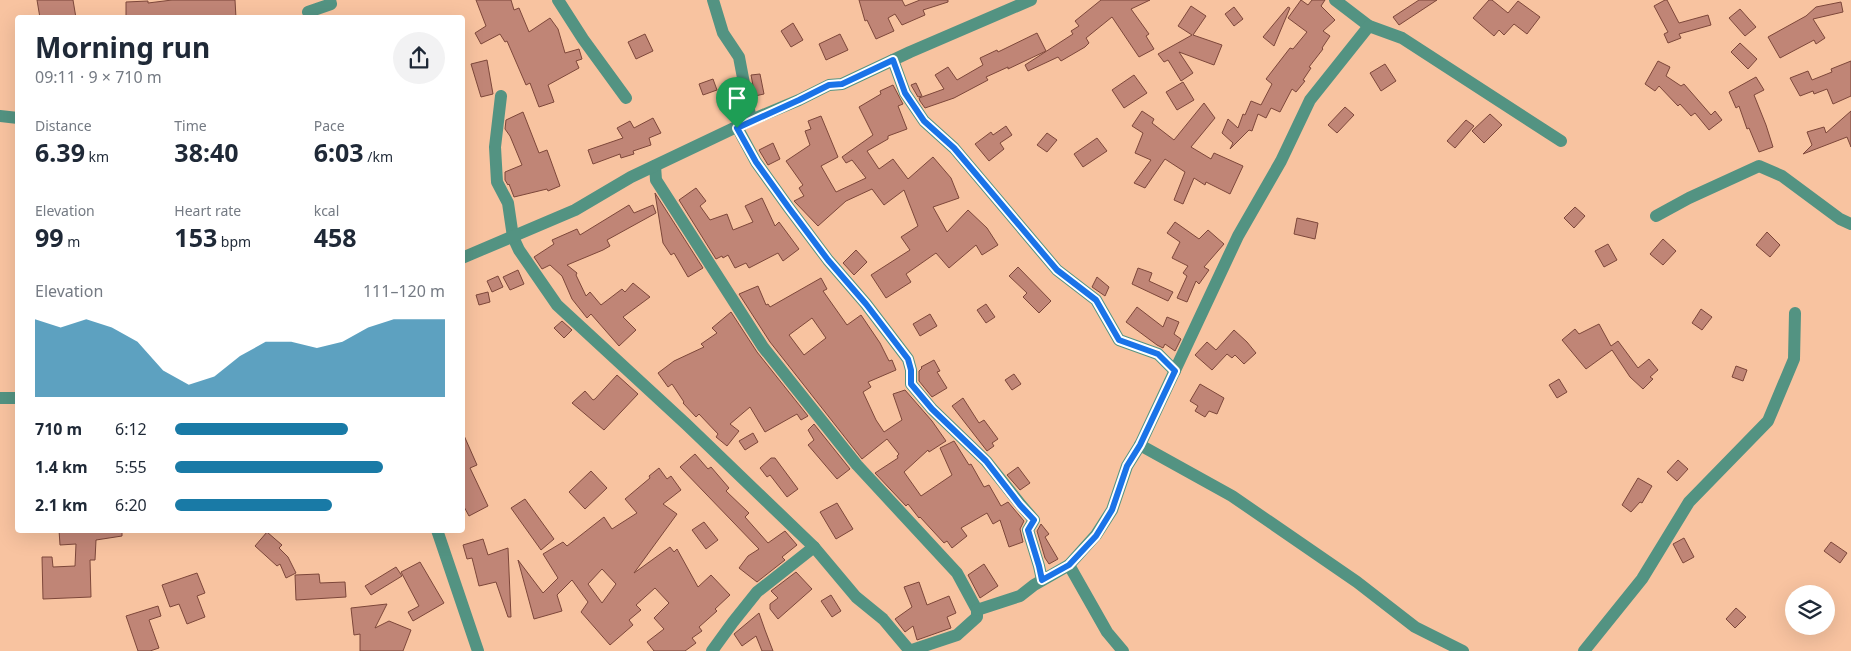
<!DOCTYPE html>
<html lang="en">
<head>
<meta charset="utf-8">
<style>
  :root { --surface:#fff; --page:#f2f2f3; --text:#1f2937; --muted:#747a83; --accent:#197aa6 }
  body { margin:0; font-family:"Noto Sans",sans-serif; background:var(--page); color:var(--text); height:100vh; display:flex; flex-direction:column; font-size:19px; white-space:nowrap }
  * { box-sizing:border-box; margin:0 }
  p { font-size:16px; color:var(--muted) }
  .icon { flex:none; width:28px; height:28px; fill:none; stroke:currentColor; stroke-width:2; stroke-linecap:round; stroke-linejoin:round }
  .map { position:relative; flex:1; overflow:hidden }
  .details { position:absolute; left:15px; top:15px; width:450px; height:518px; display:flex; flex-direction:column; background:var(--surface); border-radius:5px; box-shadow:0 5px 20px #0002 }
  .details>* { flex:none }
  .fabs { position:absolute; left:1785px; top:585px; display:grid; gap:10px }
  .fabs a { display:grid; place-items:center; width:50px; height:50px; border-radius:50%; background:var(--surface); box-shadow:0 5px 20px #0002; font-size:25px }
  .pin { position:absolute; display:grid; place-items:center; width:42px; height:42px; color:#fff; margin:-51px -21px; border-radius:50% 50% 50% 0; rotate:-45deg; box-shadow:0 0 5px #0007 }
  .pin .icon { rotate:45deg }
  .round { display:grid; place-items:center; flex:none; width:52px; height:52px; border-radius:26px; background:var(--page) }
  .headline { display:flex; align-items:center; justify-content:space-between; height:85px; padding:0 20px }
  h1 { font-size:28px; font-weight:700; line-height:38px }
  .stats { display:grid; grid-template-columns:repeat(3,1fr); gap:8px; height:85px; padding:5px 20px }
  .stats div { display:grid; align-content:center }
  .stats b { font-size:25px; font-weight:700 }
  .stats small { font-size:14px; font-weight:400 }
  .stats p { font-size:14px }
  .chart { height:140px; padding:10px 20px }
  .chart p { display:flex; justify-content:space-between }
  .chart svg { width:100%; height:90px; margin-top:5px; fill:var(--accent); opacity:.7 }
  ul { padding:0 20px; list-style:none; font-size:16px }
  li { display:grid; grid-template-columns:80px 60px 1fr; align-items:center; height:38px }
  li i { height:12px; border-radius:6px; background:var(--accent) }
  .map>svg:first-child { display:block }
  .building { fill:#c08576; stroke:#7d473a; fill-rule:evenodd }
  .lines { fill:none; stroke-linecap:round; stroke-linejoin:round }
  .minor { stroke:#539382; stroke-width:12 }
  .route-casing { stroke:#fff; stroke-width:10 }
  .route { stroke:#1a73e8; stroke-width:6 }
</style>
</head>
<body>
<div class="map">
<svg width="1851" height="651" viewBox="0 0 1851 651">
  <rect width="100%" height="100%" fill="#f8c3a0"/>
  <g class="building">
    <polygon points="37,0 73,0 76,18 40,18"/>
    <polygon points="172,0 235,0 236,18 126,18 126,2 148,1 148,3"/>
    <polygon points="476,0 511,0 514,10 519,8 529,32 550,18 558,29 565,53 579,49 582,59 576,61 579,68 548,85 554,102 539,107 530,83 526,85 507,41 505,42 500,34 481,44 475,33 486,26"/>
    <polygon points="859,0 902,0 905,6 920,0 948,0 948,2 923,10 925,15 902,25 895,14 888,18 894,31 876,39 867,20 865,21"/>
    <polygon points="1101,0 1150,0 1131,9 1149,34 1146,36 1154,49 1139,57 1112,17 1086,38 1089,43 1085,47 1061,61 1058,57 1028,71 1025,65 1073,34 1071,31 1079,26 1075,21"/>
    <polygon points="1301,0 1308,5 1312,0 1325,0 1321,6 1335,20 1323,31 1330,36 1322,48 1323,49 1309,67 1311,68 1303,80 1305,81 1296,92 1292,89 1280,112 1271,108 1266,118 1258,114 1252,131 1249,130 1230,149 1233,143 1222,133 1228,119 1238,128 1243,114 1245,115 1251,101 1261,105 1272,84 1266,79 1290,48 1293,49 1307,32 1288,18"/>
    <polygon points="1419,0 1437,0 1399,25 1393,17"/>
    <polygon points="1489,0 1492,0 1508,13 1518,1 1540,17 1527,34 1514,24 1504,35 1499,30 1494,36 1473,18"/>
    <polygon points="1665,0 1667,0 1679,23 1708,15 1711,25 1679,34 1681,38 1668,43 1664,34 1668,32 1654,6"/>
    <polygon points="1841,2 1843,12 1813,19 1825,38 1816,44 1814,40 1780,58 1768,37 1806,16 1816,7"/>
    <polygon points="1191,6 1206,16 1193,35 1222,45 1214,65 1179,52 1193,73 1181,81 1168,60 1164,62 1158,54 1192,35 1178,26"/>
    <polygon points="1234,7 1243,19 1234,26 1225,14"/>
    <polygon points="1288,7 1290,8 1274,46 1263,37"/>
    <polygon points="1740,9 1756,27 1745,36 1729,18"/>
    <polygon points="793,23 803,40 791,47 781,31"/>
    <polygon points="1037,33 1046,51 1008,69 1008,67 986,77 988,80 954,98 925,108 920,101 919,98 944,89 935,75 948,67 957,80 983,65 980,58 997,50 998,52"/>
    <polygon points="645,34 653,51 636,59 628,42"/>
    <polygon points="840,34 848,50 826,60 819,44"/>
    <polygon points="1740,43 1757,59 1748,69 1731,52"/>
    <polygon points="487,60 493,94 481,97 471,64"/>
    <polygon points="1658,61 1670,67 1666,76 1681,86 1684,84 1711,115 1715,111 1722,120 1709,130 1695,113 1691,116 1680,104 1678,106 1659,86 1655,91 1645,84"/>
    <polygon points="1851,61 1851,96 1833,104 1827,89 1814,94 1813,91 1800,96 1790,78 1808,71 1812,80 1832,72 1831,69"/>
    <polygon points="1385,64 1396,81 1381,91 1370,73"/>
    <polygon points="760,74 764,94 755,96 751,75"/>
    <polygon points="1134,75 1147,93 1124,108 1112,90"/>
    <polygon points="1756,77 1764,90 1754,95 1766,125 1773,147 1759,152 1749,128 1747,129 1739,106 1736,108 1729,92"/>
    <polygon points="713,79 717,90 703,95 699,84"/>
    <polygon points="1183,82 1194,100 1177,110 1166,92"/>
    <polygon points="916,83 922,96 918,97 911,85"/>
    <polygon points="893,85 903,104 898,106 907,129 888,136 888,139 867,151 879,169 893,159 908,179 933,157 951,178 959,198 933,207 947,232 968,210 987,228 998,245 982,255 976,245 949,268 936,253 906,274 911,282 886,298 871,275 910,250 901,237 918,226 904,190 884,205 872,189 846,201 818,226 794,201 804,196 799,188 803,185 786,161 810,145 805,131 811,129 808,121 821,116 838,157 821,166 836,192 866,178 852,160 846,163 842,157 873,135 859,107 881,94 880,91"/>
    <polygon points="1204,103 1215,118 1191,147 1211,159 1214,153 1243,166 1230,194 1206,182 1205,185 1194,178 1183,204 1174,200 1185,172 1165,159 1145,188 1134,183 1151,160 1135,153 1143,133 1132,126 1142,111 1154,119 1152,123 1174,140"/>
    <polygon points="1345,107 1354,115 1337,133 1328,125"/>
    <polygon points="1851,111 1851,147 1847,137 1803,154 1812,145 1807,132 1824,127 1826,133"/>
    <polygon points="523,112 539,153 547,150 560,186 548,191 547,189 514,197 509,184 508,185 505,180 505,172 522,165 510,136 505,129 506,120"/>
    <polygon points="1490,114 1502,125 1484,143 1472,131"/>
    <polygon points="653,118 661,133 649,138 651,145 633,151 634,154 621,158 620,154 593,164 588,150 623,138 617,128 630,121 634,128"/>
    <polygon points="1466,120 1474,126 1455,148 1447,141"/>
    <polygon points="1006,126 1012,135 1000,143 1004,149 989,161 975,144 991,132 993,135"/>
    <polygon points="1047,133 1057,140 1047,152 1037,145"/>
    <polygon points="1097,138 1107,151 1083,167 1074,154"/>
    <polygon points="773,143 780,159 768,165 759,150"/>
    <polygon points="696,188 706,201 700,206 710,220 727,214 733,230 753,222 745,206 762,198 775,226 779,222 799,249 783,261 778,253 749,268 746,263 735,268 728,255 723,258 722,256 716,259 679,200"/>
    <polygon points="655,193 703,268 688,277 674,253 671,255 663,243"/>
    <polygon points="629,205 634,213 653,205 656,213 607,240 610,246 603,250 567,265 577,273 576,275 586,296 590,292 601,305 622,289 625,292 633,283 650,297 623,317 636,330 619,346 591,314 587,318 572,299 562,276 550,265 542,269 534,257 554,244 552,240 577,229 580,235"/>
    <polygon points="1575,207 1585,216 1574,228 1564,218"/>
    <polygon points="1297,218 1318,223 1315,239 1294,234"/>
    <polygon points="1175,222 1199,239 1208,230 1224,244 1204,267 1209,270 1199,284 1196,281 1187,302 1177,298 1187,276 1183,273 1188,266 1172,258 1180,242 1167,233"/>
    <polygon points="1767,232 1780,245 1770,257 1756,245"/>
    <polygon points="1663,239 1676,251 1663,265 1650,254"/>
    <polygon points="1608,244 1617,260 1604,267 1595,251"/>
    <polygon points="856,250 867,262 854,275 843,263"/>
    <polygon points="1018,267 1051,301 1039,313 1023,297 1027,293 1009,276"/>
    <polygon points="1138,268 1152,273 1149,281 1173,292 1168,301 1132,284"/>
    <polygon points="518,270 524,284 510,290 503,277"/>
    <polygon points="498,276 503,287 492,292 487,281"/>
    <polygon points="1097,277 1109,287 1105,296 1092,287"/>
    <path d="M 821,278 L 827,289 L 823,291 L 847,325 L 861,315 L 880,343 L 889,361 L 892,360 L 896,370 L 868,382 L 871,387 L 863,392 L 876,420 L 884,432 L 902,420 L 893,394 L 905,390 L 932,421 L 946,441 L 929,452 L 928,450 L 904,472 L 921,496 L 952,475 L 940,448 L 954,441 L 969,465 L 971,464 L 984,487 L 989,485 L 1001,506 L 1008,502 L 1024,521 L 1020,529 L 1023,542 L 1009,547 L 1000,520 L 993,524 L 987,513 L 961,528 L 967,536 L 952,548 L 947,541 L 944,543 L 920,517 L 919,518 L 908,504 L 906,506 L 875,473 L 898,458 L 897,456 L 899,454 L 887,439 L 862,459 L 770,342 L 739,294 L 758,286 L 766,305 L 768,304 L 770,307 ZM 812,318 L 826,338 L 804,355 L 789,335 Z"/>
    <polygon points="488,292 490,302 479,305 476,295"/>
    <polygon points="986,304 995,317 986,323 977,310"/>
    <polygon points="1137,307 1163,327 1167,317 1179,322 1174,334 1181,339 1175,351 1165,344 1163,348 1157,345 1126,322"/>
    <polygon points="1701,309 1712,317 1702,330 1692,323"/>
    <polygon points="731,312 757,352 808,416 801,420 797,414 765,432 750,407 730,424 739,431 727,446 716,437 718,434 699,414 696,417 683,403 684,402 672,384 668,387 658,373 674,361 704,347 701,344 717,333 712,328"/>
    <polygon points="930,314 937,326 920,336 913,324"/>
    <polygon points="562,321 572,330 564,338 554,328"/>
    <polygon points="1599,324 1611,346 1618,341 1638,368 1649,359 1658,370 1650,377 1653,379 1643,389 1630,377 1612,350 1586,369 1562,340 1575,329 1579,334"/>
    <polygon points="1234,330 1247,342 1256,353 1244,364 1235,355 1232,358 1227,354 1212,370 1195,355 1207,342 1216,350"/>
    <polygon points="934,360 940,371 937,372 947,388 932,397 919,381 919,371 922,368 921,367"/>
    <polygon points="1736,366 1747,370 1743,381 1732,377"/>
    <polygon points="1014,374 1021,384 1012,390 1005,380"/>
    <polygon points="617,375 638,394 604,430 572,403 585,391 593,400 595,399"/>
    <polygon points="1559,379 1567,392 1557,398 1549,385"/>
    <polygon points="1200,384 1224,398 1217,414 1209,411 1205,417 1195,411 1198,406 1190,401"/>
    <polygon points="963,398 979,423 984,420 998,439 992,443 994,446 987,451 952,406"/>
    <polygon points="814,424 850,469 837,479 808,445 814,440 808,430"/>
    <polygon points="462,431 477,465 470,468 488,506 469,516 462,503"/>
    <polygon points="753,433 758,442 745,450 739,441"/>
    <polygon points="695,454 708,469 711,467 729,488 726,491 749,513 745,517 768,543 785,531 797,545 782,557 785,560 757,582 739,568 748,556 759,549 680,467"/>
    <polygon points="771,458 775,458 798,489 787,497 770,475 767,477 760,468"/>
    <polygon points="1678,460 1688,469 1677,481 1667,472"/>
    <polygon points="1018,467 1030,483 1020,490 1007,475"/>
    <path d="M 659,468 L 667,479 L 671,476 L 681,490 L 663,504 L 677,514 L 634,573 L 670,547 L 674,552 L 677,549 L 698,587 L 711,575 L 730,595 L 715,609 L 717,611 L 699,627 L 702,631 L 692,638 L 696,643 L 685,651 L 654,651 L 647,642 L 664,629 L 654,618 L 669,603 L 655,588 L 636,605 L 641,610 L 629,620 L 633,625 L 610,645 L 581,612 L 588,602 L 572,580 L 557,595 L 562,611 L 534,619 L 518,560 L 543,593 L 558,578 L 543,554 L 563,542 L 567,546 L 604,517 L 612,529 L 637,513 L 625,499 L 650,478 L 649,476 ZM 602,569 L 616,584 L 602,603 L 588,584 Z"/>
    <polygon points="591,471 607,488 585,509 569,492"/>
    <polygon points="1638,478 1652,486 1642,503 1640,502 1631,512 1622,505"/>
    <polygon points="525,499 554,539 541,550 511,508"/>
    <polygon points="837,503 853,529 836,539 820,512"/>
    <polygon points="704,522 718,540 706,549 692,530"/>
    <polygon points="1041,524 1049,534 1045,537 1058,559 1049,564 1045,558 1037,531"/>
    <polygon points="59,530 122,530 122,536 96,540 95,560 90,560 91,597 43,599 42,557 52,557 53,567 75,566 76,544 60,545"/>
    <polygon points="267,532 282,545 279,548 288,557 296,573 286,578 280,564 277,566 255,546"/>
    <polygon points="1684,538 1694,557 1683,563 1673,544"/>
    <polygon points="483,539 488,555 508,548 511,617 508,617 496,582 479,586 472,558 467,559 463,545"/>
    <polygon points="1831,542 1847,553 1840,563 1824,551"/>
    <polygon points="420,562 444,603 413,621 408,612 419,606 401,572"/>
    <polygon points="984,564 998,586 980,598 968,575"/>
    <polygon points="396,567 402,576 371,595 365,586"/>
    <polygon points="796,572 812,589 778,619 770,609 770,604 778,598 771,591"/>
    <polygon points="197,573 205,593 197,596 205,617 187,624 179,604 170,607 162,585"/>
    <polygon points="319,574 320,583 345,582 346,597 296,600 295,575"/>
    <polygon points="919,582 927,605 949,596 956,613 947,617 951,628 917,640 913,626 905,632 895,619 912,607 904,587"/>
    <polygon points="831,595 841,611 832,617 821,601"/>
    <polygon points="387,604 375,628 389,621 411,630 403,651 360,651 360,634 354,635 351,608"/>
    <polygon points="158,606 161,616 149,620 159,648 150,651 138,651 126,616"/>
    <polygon points="1736,608 1746,617 1735,628 1726,619"/>
    <polygon points="759,613 765,630 773,651 762,651 756,636 742,646 734,634"/>
  </g>
  <g class="lines">
    <g class="minor">
      <polyline points="558,0 583,39 626,98"/>
      <polyline points="1335,0 1369,26 1402,38 1561,141"/>
      <polyline points="308,12 331,4 330,0"/>
      <polyline points="893,60 905,93 924,121 954,148 1057,270 1096,300 1119,340 1158,354 1175,371"/>
      <polyline points="501,96 495,147 497,182 508,203 513,237 519,250 557,305 686,424 814,547 856,597 883,619 910,651"/>
      <polyline points="0,116 18,118"/>
      <polyline points="751,120 799,100 829,85 842,84 910,52 1031,0"/>
      <polyline points="737,127 756,162 789,208 828,260 866,304 908,359 911,370 911,384 932,409 986,461 1021,505 1034,520 1028,530 1039,566 1042,580"/>
      <polyline points="655,166 656,180 763,347 857,465 957,573 977,610 977,617 957,635 909,651"/>
      <polyline points="1656,216 1689,198 1759,166 1782,176 1840,219 1851,224"/>
      <polyline points="462,258 575,210 631,177 751,120 739,57 723,33 713,0"/>
      <polyline points="0,398 18,398"/>
      <polyline points="1140,445 1232,496 1357,582 1415,627 1463,651"/>
      <polyline points="437,530 478,651"/>
      <polyline points="1069,565 1107,632 1123,651"/>
      <polyline points="977,610 1020,596 1034,585 1069,565 1096,535 1112,510 1127,466 1140,445 1238,236 1281,161 1310,100 1369,26"/>
      <polyline points="712,651 733,622 757,592 814,547"/>
      <polyline points="1584,651 1642,579 1689,502 1768,421 1794,359 1795,313"/>
    </g>
  </g>
  <g class="lines">
    <g class="route-casing">
      <polygon id="route" points="893,60 905,93 924,121 954,148 1057,270 1096,300 1119,340 1158,354 1175,371 1140,445 1127,466 1112,510 1096,536 1069,565 1042,580 1039,566 1028,530 1034,520 1020,505 986,461 932,409 911,384 911,370 908,359 866,304 828,260 789,208 756,162 737,128 799,100 829,85 842,84"/>
    </g>
    <use href="#route" class="route"/>
  </g>
</svg>
<div class="fabs">
<a><svg class="icon" aria-label="layers" viewBox="0 0 24 24"><path d="M12 4l9 5-9 5-9-5zM3 14l9 5 9-5"/></svg></a>
</div>
<div class="pin" style="left:737px;top:128px;background:#1e9e55"><svg class="icon" aria-label="arrive" viewBox="0 0 24 24"><path d="M6 21V4h12l-3 4 3 4H6"/></svg></div>
<section class="details">
<div class="headline"><div><h1>Morning run</h1><p>09:11 · 9 × 710 m</p></div><a class="round"><svg class="icon" aria-label="share" viewBox="0 0 24 24"><path d="M12 15V3M7 8l5-5 5 5M5 13v7h14v-7"/></svg></a></div>
<div class="stats">
<div><p>Distance</p><b>6.39<small> km</small></b></div>
<div><p>Time</p><b>38:40</b></div>
<div><p>Pace</p><b>6:03<small> /km</small></b></div>
</div>
<div class="stats">
<div><p>Elevation</p><b>99<small> m</small></b></div>
<div><p>Heart rate</p><b>153<small> bpm</small></b></div>
<div><p>kcal</p><b>458</b></div>
</div>
<div class="chart"><p><span>Elevation</span>111–120 m</p>
<svg viewBox="0 0 160 44" preserveAspectRatio="none"><path d="M0 44V6L10 10L20 6L30 10L40 17L50 31L60 38L70 34L80 24L90 17L100 17L110 20L120 17L130 10L140 6L150 6L160 6V44z"/></svg>
</div>
<ul>
<li><b>710 m</b>6:12<i style="width:64%"></i></li>
<li><b>1.4 km</b>5:55<i style="width:77%"></i></li>
<li><b>2.1 km</b>6:20<i style="width:58%"></i></li>
</ul>
</section>
</div>
</body>
</html>
